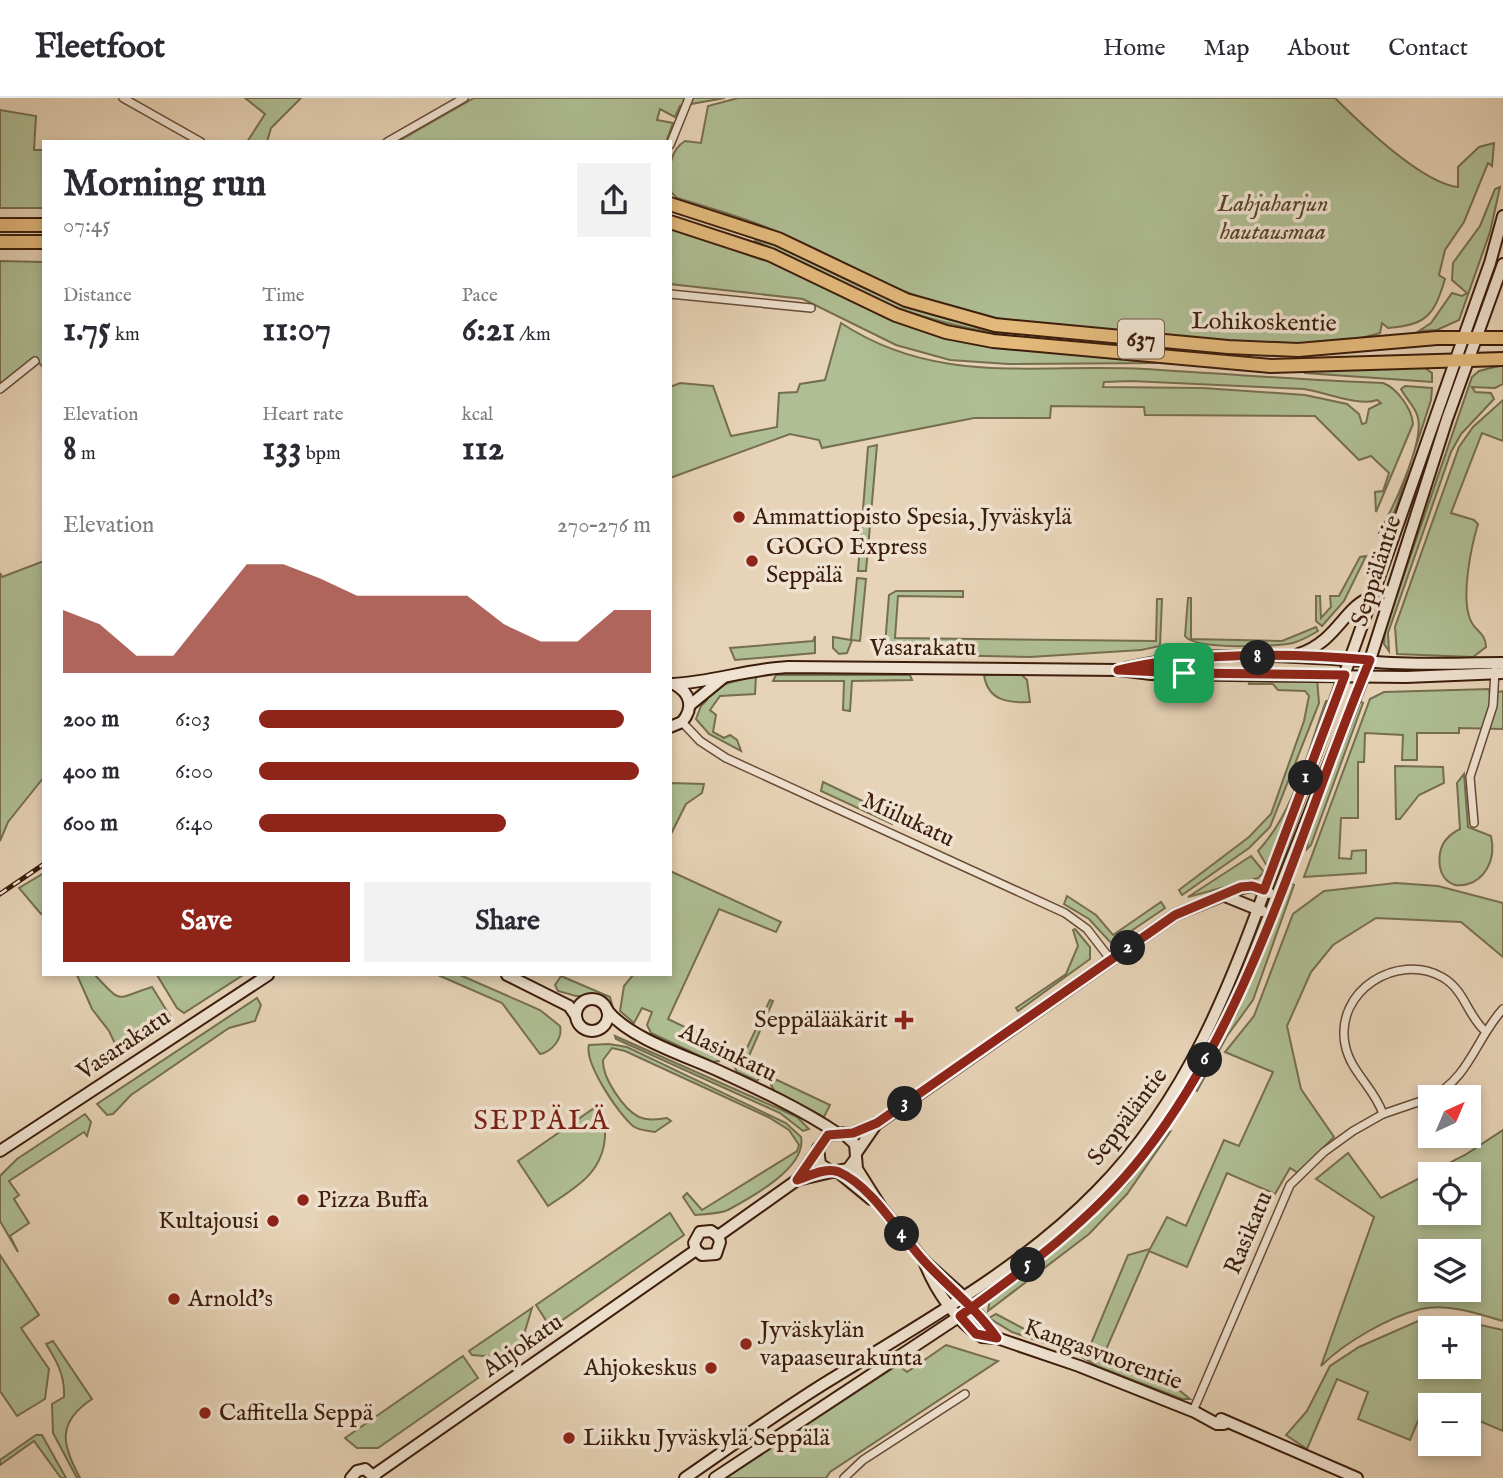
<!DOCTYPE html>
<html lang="en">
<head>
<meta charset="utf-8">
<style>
  :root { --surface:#fff; --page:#f2f2f3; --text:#2b2b33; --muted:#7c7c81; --line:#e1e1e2; --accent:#8f2418 }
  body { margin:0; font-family:"IM FELL English",serif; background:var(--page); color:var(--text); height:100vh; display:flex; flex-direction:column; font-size:26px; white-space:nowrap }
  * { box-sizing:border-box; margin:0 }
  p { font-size:23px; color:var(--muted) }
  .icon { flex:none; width:38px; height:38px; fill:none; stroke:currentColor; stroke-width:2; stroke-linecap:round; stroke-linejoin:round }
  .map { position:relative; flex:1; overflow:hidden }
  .panel { position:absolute; left:42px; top:42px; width:630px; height:836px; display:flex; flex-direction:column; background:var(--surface); border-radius:0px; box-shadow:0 4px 10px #0003 }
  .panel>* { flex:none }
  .needle { width:46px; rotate:44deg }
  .tools { position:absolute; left:1418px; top:987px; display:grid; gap:14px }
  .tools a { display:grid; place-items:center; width:63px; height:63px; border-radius:0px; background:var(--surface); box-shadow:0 4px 10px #0003; font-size:35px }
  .pin { position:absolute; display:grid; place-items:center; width:60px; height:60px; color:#fff; margin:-30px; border-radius:14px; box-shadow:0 4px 10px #0006 }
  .km { position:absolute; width:35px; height:35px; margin:-18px; border-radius:50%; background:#222; color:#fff; font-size:19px; line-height:35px; text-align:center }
  .round { display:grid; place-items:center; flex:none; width:74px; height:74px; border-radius:0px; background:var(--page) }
  .headline { display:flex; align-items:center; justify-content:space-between; height:119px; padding:0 21px }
  h1 { font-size:38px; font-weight:800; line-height:52px }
  .figures { display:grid; grid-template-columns:repeat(3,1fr); gap:10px; height:119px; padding:7px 21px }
  .figures div { display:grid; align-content:center }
  .figures b { font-size:35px; font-weight:800 }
  .figures small { font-size:19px; font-weight:400 }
  .figures p { font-size:19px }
  .chart { height:196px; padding:14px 21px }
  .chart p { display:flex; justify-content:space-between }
  .chart svg { width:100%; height:126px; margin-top:7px; fill:var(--accent); opacity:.7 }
  .primary-button { display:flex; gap:14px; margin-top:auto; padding:14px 21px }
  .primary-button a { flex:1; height:80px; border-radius:0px; background:var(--accent); color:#fff; font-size:28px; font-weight:800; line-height:80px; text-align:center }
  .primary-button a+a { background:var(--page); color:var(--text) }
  ul { padding:0 21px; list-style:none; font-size:23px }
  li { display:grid; grid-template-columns:112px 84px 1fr; align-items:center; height:52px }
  li i { height:18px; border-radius:9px; background:var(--accent) }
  header { display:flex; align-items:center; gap:42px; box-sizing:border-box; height:98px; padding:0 35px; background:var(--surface); border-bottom:2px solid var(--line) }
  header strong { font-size:33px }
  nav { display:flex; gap:38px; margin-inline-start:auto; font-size:24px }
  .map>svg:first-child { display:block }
  .green { fill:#afbe94; stroke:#766e50; stroke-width:2; fill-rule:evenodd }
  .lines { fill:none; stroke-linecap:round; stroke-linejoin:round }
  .street-casing { stroke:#674a36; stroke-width:10 }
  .secondary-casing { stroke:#3c1d0b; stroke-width:14 }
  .primary-casing { stroke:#3c1d0b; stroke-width:16 }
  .street { stroke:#efe2d0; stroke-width:7 }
  .secondary { stroke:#efe2d0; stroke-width:10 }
  .primary { stroke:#e4ba7c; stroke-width:12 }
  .rail-casing { stroke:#3c1d0b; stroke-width:5 }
  .rail { stroke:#efe2d0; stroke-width:2.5; stroke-dasharray:8; stroke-linecap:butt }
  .route-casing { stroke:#fff; stroke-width:14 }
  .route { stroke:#8f2418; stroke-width:9 }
  .poi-dot { fill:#8f2418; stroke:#efe2d0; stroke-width:2.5 }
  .labels { text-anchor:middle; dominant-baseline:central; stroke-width:7; stroke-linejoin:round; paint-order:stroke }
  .shield { fill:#efe2d0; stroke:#725846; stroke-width:2 }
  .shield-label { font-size:23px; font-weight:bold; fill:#3c1d0b }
  .park-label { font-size:24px; font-style:italic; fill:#59452d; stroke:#efe2d0 }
  .street-label { font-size:24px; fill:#3c1d0b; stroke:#efe2d0 }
  .poi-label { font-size:24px; fill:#3c1d0b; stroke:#efe2d0; text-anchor:start }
  .quarter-label { font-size:28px; letter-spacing:2px; fill:#7a1f14; stroke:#efe2d0 }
</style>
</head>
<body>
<header>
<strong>Fleetfoot</strong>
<nav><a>Home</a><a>Map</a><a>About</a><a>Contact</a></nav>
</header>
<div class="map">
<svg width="1503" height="1380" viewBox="0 0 1503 1380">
  <rect width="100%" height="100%" fill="#e7d3b7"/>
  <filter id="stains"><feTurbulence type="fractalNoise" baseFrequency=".00286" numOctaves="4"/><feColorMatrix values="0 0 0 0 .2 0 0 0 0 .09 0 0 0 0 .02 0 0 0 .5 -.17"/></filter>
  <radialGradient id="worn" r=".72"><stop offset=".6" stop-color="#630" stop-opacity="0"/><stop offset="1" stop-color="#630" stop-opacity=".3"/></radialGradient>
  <g class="green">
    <polygon points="245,0 301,0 271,30 267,44 247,44 265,16"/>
    <polygon points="474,0 725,0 680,8 675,19 660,11 657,22 673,25 666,44 397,44"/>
    <path d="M 738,0 L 1335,0 C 1361,26 1422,85 1458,89 L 1458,69 L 1479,49 L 1494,45 L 1492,68 L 1488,65 L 1464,124 L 1445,152 L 1439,177 L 1445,181 C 1434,218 1426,227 1388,230 L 1382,225 L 1380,235 C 1315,256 1200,240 1131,234 C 1071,228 1006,227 948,209 C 888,191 835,158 778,134 C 746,120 711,110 677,100 L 670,93 C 670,75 667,54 685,43 L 701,45 L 708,8 Z"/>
    <polygon points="0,12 36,18 34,52 44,52 44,110 0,110"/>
    <polygon points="1500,89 1490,134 1459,222 1437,232 1419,233 1431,225 1452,195 1462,198 1467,195 1452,182 1453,165 1480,128 1495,91"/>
    <polygon points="670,130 769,162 872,212 918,231 991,248 1157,265 1008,266 950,262 896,247 803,201 670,186"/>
    <path d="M 757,138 C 813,163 868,196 927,215 C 994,236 1064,240 1133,246 L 1133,251 C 1053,244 976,238 901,211 C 852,195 804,163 755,143 Z"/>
    <polygon points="0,163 44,164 44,270 34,260 0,286"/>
    <path d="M 841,225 C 938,289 1037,265 1145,271 C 1225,276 1304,282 1383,285 C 1397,290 1412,311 1413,326 L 1376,414 L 1375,394 L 1383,393 L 1389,375 L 1371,358 L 1359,362 L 1315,318 L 1145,317 L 1144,309 L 1051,308 L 1050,320 L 974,320 L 822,350 L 819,342 L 790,336 L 670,380 L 670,289 L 680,285 L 713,288 L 731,338 L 777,329 L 779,295 L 797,294 L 800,286 L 825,282 ZM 1131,283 L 1304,291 C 1324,294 1360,309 1377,302 L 1381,305 L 1369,311 L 1366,325 L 1362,326 L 1359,316 L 1347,306 L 1305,297 L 1203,290 L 1103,289 L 1104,284 Z"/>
    <polygon points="1503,267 1503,286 1495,290 1472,289 1475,294 1491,295 1494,301 1461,336 1451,354 1388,535 1389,553 1384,546 1385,532 1472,279 1479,273"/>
    <polygon points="1424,269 1432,275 1432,284 1305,275 1305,272"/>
    <path d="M 1405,288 L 1432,290 L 1431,302 L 1396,410 L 1383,437 L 1379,435 C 1392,412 1424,345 1418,320 C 1416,309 1406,301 1401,291 Z"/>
    <path d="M 1503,302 L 1503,343 L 1482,335 L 1451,415 L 1474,422 L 1478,426 C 1471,449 1461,498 1470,521 C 1474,533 1486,534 1486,549 L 1473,559 L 1397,556 L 1395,529 L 1459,349 L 1473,329 Z"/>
    <polygon points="877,347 866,473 858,473 868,349"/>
    <polygon points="1366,458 1344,503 1322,528 1316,523 1316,498 1320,498 1321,520 1331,509 1330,498 1339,498 1360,459"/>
    <polygon points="44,463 44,679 8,724 0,743 0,475 2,479"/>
    <polygon points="857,480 866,481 860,543 852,542 847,555 839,556 833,550 833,539 851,542"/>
    <polygon points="896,493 963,493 963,499 898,498 895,540 1156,543 1157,501 1162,501 1160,548 1141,552 1030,559 894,556 885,547 889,497"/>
    <path d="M 1188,500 L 1191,500 L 1191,541 L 1282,543 L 1316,529 L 1318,533 C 1310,538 1302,542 1293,545 C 1274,549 1195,552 1185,538 Z"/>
    <polygon points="815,538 815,555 735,562 730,550 813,543"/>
    <polygon points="756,577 755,596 720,598 710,612 716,617 713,634 724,640 730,637 737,642 741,653 709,636 696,621 701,608 707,602 706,597 722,587"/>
    <polygon points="776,577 910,577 912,582 852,583 850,613 843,612 844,583 773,583"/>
    <path d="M 984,577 L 1022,577 L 1027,582 L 1030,604 C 1008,605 988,603 984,577 Z"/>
    <polygon points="1251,581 1317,581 1319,605 1270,729 1249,750 1182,797 1179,792 1249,739 1271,716 1304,623 1309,598 1305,593 1278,592 1273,586 1249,586"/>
    <polygon points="1489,591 1490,596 1503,593 1503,631 1459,630 1459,635 1417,635 1417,662 1402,662 1403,637 1365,635 1364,664 1358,664 1358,720 1341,720 1339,760 1351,761 1352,753 1366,752 1366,775 1304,779 1370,601 1384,594"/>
    <path d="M 1326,603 L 1328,603 L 1267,768 L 1258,753 C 1295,713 1307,654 1326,603 Z"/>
    <polygon points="1360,603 1363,605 1311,747 1307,751 1309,732"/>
    <polygon points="1395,668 1443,669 1444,685 1419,697 1400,721 1396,721"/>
    <path d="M 1464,676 L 1468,729 L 1491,738 C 1503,791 1433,808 1440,755 C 1442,743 1450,736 1460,731 L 1457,685 Z"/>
    <polygon points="823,684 896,719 892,726 821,693"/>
    <polygon points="670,685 704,686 702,695 686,706 670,738"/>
    <polygon points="1251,758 1264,774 1258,780 1188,799"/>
    <polygon points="670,773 781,824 776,834 719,811 668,921 728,950 719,963 713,964 651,935 647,927 652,914 642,910 634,925 620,913 624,888 633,877 670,877"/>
    <polygon points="44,775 44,813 41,816 19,790"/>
    <polygon points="1289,784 1294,787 1253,902 1227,938 1197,993 1195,992 1233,916"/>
    <polygon points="1396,785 1438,788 1503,805 1503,859 1461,824 1376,820 1333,847 1311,874 1287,928 1301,991 1334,1039 1298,1075 1290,1070 1275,1096 1227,1075 1187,1169 1149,1153 1105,1254 1090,1248 1128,1157 1150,1151 1167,1119 1186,1128 1224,1042 1239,1048 1273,974 1225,954 1254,918 1293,816 1324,793"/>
    <polygon points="1067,798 1096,817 1113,837 1161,804 1165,810 1112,846 1089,821 1064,806"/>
    <polygon points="1075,831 1090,849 1090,861 1018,913 1016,910 1066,876 1078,848 1073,832"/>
    <path d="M 77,877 L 95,877 C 123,908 116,900 152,889 L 170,918 L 170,924 L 120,956 L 109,933 L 92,911 Z"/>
    <polygon points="157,877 243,877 184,915 177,910"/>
    <path d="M 438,877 L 460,877 L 540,912 L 560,928 C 563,940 552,954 540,956 L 502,905 Z"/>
    <polygon points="561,878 610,899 614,914 597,898 576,898 558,893 555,887"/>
    <polygon points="257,900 261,907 255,923 229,930 131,997 113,1016 107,1017 97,1006"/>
    <polygon points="770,902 773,903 745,967 762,976 757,983 737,974 735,969 740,955 744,956"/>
    <polygon points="615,938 784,1013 797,1019 809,1031 803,1033 780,1015 616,941"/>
    <path d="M 609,946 L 627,949 L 786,1025 L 801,1039 C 807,1069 752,1099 728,1112 C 719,1116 705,1116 695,1117 L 683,1099 L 687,1095 L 702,1112 L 797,1053 L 799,1047 L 789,1032 L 768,1019 L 625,953 L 612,950 L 603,962 C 602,979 623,1011 639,1019 C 648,1023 658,1021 667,1020 L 671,1023 L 655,1034 C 648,1032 639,1033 633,1028 C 619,1017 584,965 589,947 Z"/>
    <polygon points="777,982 830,1007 824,1019 775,994 771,987"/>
    <path d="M 600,1006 C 606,1016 606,1027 605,1038 C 603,1075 576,1089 548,1108 L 518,1063 Z"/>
    <polygon points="85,1016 91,1024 87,1038 84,1034 9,1083 19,1097 14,1101 29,1125 10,1138 18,1154 0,1123 0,1078 17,1061"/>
    <path d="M 1503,1032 L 1503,1223 C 1478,1216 1448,1205 1421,1211 C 1389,1219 1345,1244 1321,1268 L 1374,1119 L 1316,1081 L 1348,1055 L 1381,1100 L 1465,1057 ZM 1430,1076 L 1468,1076 L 1468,1115 L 1430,1115 ZM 1430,1153 L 1468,1153 L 1468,1192 L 1430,1192 Z"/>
    <polygon points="1170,1034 1127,1096 1089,1136 988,1213 990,1200 1062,1146 1110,1101 1165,1036"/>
    <polygon points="670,1115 684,1137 551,1230 536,1207"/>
    <polygon points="0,1157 39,1217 21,1230 49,1271 45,1301 17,1318 0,1293"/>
    <polygon points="532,1210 519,1253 508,1260 472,1257 469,1253"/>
    <polygon points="996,1216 1026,1232 1169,1284 1190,1301 1182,1301 1099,1269 1075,1255 1012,1234 989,1220"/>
    <path d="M 1425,1220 L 1453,1221 L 1503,1232 L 1503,1333 L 1468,1318 L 1468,1307 L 1430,1307 L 1430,1322 L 1420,1318 L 1410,1342 L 1358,1321 L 1368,1294 L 1337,1281 L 1307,1351 L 1286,1337 L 1307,1313 L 1330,1268 L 1359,1249 ZM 1430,1230 L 1468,1230 L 1468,1269 L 1430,1269 Z"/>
    <path d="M 53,1243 L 92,1301 C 56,1325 62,1347 80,1380 L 77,1380 L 53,1335 L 52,1306 L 64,1299 C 65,1278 57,1263 46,1246 Z"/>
    <polygon points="946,1247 998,1263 830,1374 826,1380 725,1380 898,1267 907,1274"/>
    <polygon points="463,1258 478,1280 378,1350 357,1350 345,1340"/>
    <polygon points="36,1337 42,1337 66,1380 61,1380 34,1343 0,1367 0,1362"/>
  </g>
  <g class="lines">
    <g class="street-casing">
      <g id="street">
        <polyline points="123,0 201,44"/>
        <polyline points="387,44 464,0"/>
        <polyline points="670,47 689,0"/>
        <polyline points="670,196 811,210"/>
        <polyline points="0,291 35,263"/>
        <polyline points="682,624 700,643 726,660 1065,815 1087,831 1111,862"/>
        <polyline points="1474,725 1470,679 1493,608 1495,573"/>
        <path d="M 1431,999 C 1469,981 1476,940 1503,911"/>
        <path d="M 1383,1016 C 1374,989 1350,974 1345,946 C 1335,893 1397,854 1442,879 C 1465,892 1467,917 1485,933"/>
        <polyline points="1193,1313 1290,1087 1324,1054 1353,1033 1383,1016 1430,1000"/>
        <polyline points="844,1380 863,1362 965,1296"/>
      </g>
    </g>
    <g class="secondary-casing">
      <g id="secondary">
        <path d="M 1299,556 C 1338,543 1344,508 1372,499"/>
        <path d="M 1126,570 C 1211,550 1304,559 1391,565 C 1428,567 1466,565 1503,565"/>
        <path d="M 673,586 C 712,584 749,571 788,569 L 1119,572 L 1151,576 L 1406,579 L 1503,575"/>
        <polyline points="690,607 723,580"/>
        <path d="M 670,629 L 682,624 C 694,610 691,595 674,586"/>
        <polyline points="1225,798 1262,813"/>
        <polyline points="507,877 569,908 576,918"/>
        <circle cx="592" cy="917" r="16"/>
        <path d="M 607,912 C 630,941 687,958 721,974 C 760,992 801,1011 837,1035"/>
        <polyline points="843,1035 855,1046 857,1071 881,1109 924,1163 964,1199 997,1240"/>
        <polyline points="818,1050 820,1066 832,1074 848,1071 856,1060"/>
        <polyline points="0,1053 268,877"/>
        <polyline points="857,1054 877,1025"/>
        <polyline points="838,1074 871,1101"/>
        <polyline points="797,1082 828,1037 853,1035 878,1025 1175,817 1241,790 1252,788 1269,795"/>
        <polyline points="718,1138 797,1082 832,1074"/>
        <polyline points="696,1152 702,1157 716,1156 720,1144 718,1138"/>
        <polyline points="696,1152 694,1145 700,1134 711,1133 718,1138"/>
        <path d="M 924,1163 C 934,1190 956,1224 982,1239 L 997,1240 L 1079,1268 L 1195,1314 L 1217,1326 L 1224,1326"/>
        <polyline points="1221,1321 1357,1380"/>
        <polyline points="374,1377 696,1152"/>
        <polyline points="351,1380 357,1373 365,1371 375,1380"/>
        <path d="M 685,1380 C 733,1347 781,1312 830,1282 C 923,1224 1021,1171 1097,1093 C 1206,982 1244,844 1298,703 C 1365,525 1426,344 1490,165 L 1503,118"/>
        <polyline points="715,1380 960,1218 1044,1154 1124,1080 1182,1000 1232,911 1370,562 1447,321 1503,166"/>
      </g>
    </g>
    <g class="primary-casing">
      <g id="primary">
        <polyline points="670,106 778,141 906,202 995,227 1228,249 1298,252 1437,240 1503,240"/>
        <polyline points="670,124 771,157 896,217 946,234 993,243 1271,268 1503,261"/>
        <polyline points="0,127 44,127"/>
        <polyline points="0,144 44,144"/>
      </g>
    </g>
    <use href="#street" class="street"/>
    <use href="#secondary" class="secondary"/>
    <use href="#primary" class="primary"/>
    <g class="rail-casing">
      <polyline id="rail" points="0,796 44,766"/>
    </g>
    <use href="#rail" class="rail"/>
  </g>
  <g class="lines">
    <g class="route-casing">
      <path id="route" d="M 1184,575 L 1345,577 L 1264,792 L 1252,788 L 1241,789 L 1175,817 L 877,1025 L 853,1035 L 828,1037 L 797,1082 C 809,1078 826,1069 839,1074 C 873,1089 899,1136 924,1163 C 948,1189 976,1210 997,1240 L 976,1236 L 960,1218 C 1025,1171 1093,1121 1143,1057 C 1254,916 1301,726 1370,562 C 1295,555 1191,554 1118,572 L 1184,575"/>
    </g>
    <use href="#route" class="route"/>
  </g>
  <g class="poi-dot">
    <circle cx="739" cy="419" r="7"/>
    <circle cx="752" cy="463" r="7"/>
    <path d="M900.5 911.5h7v7h7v7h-7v7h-7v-7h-7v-7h7z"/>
    <circle cx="303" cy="1102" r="7"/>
    <circle cx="273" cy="1123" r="7"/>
    <circle cx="174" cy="1201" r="7"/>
    <circle cx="746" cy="1246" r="7"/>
    <circle cx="711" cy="1270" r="7"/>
    <circle cx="205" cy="1315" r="7"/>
    <circle cx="569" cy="1340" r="7"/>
  </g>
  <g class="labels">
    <rect class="shield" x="1118" y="221.5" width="46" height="39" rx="5"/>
    <g class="shield-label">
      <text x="1141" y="241">637</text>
    </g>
    <g class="park-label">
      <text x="1273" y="106">Lahjaharjun<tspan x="1273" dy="28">hautausmaa</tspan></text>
    </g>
    <g class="street-label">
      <text transform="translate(1264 225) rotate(1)">Lohikoskentie</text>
      <text transform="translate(1377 473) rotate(-72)">Seppäläntie</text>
      <text x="923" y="550">Vasarakatu</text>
      <text transform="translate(908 722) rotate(25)">Miilukatu</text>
      <text transform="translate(124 947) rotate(-34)">Vasarakatu</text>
      <text transform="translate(728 955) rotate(26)">Alasinkatu</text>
      <text transform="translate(1128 1019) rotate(-53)">Seppäläntie</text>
      <text transform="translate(1249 1135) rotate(-67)">Rasikatu</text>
      <text transform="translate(523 1248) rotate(-35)">Ahjokatu</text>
      <text transform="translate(1103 1257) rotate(20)">Kangasvuorentie</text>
    </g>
    <g class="poi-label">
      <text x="753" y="419">Ammattiopisto Spesia, Jyväskylä</text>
      <text x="766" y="449">GOGO Express<tspan x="766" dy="28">Seppälä</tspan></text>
      <text x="888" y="922" text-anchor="end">Seppälääkärit</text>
      <text x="317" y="1102">Pizza Buffa</text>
      <text x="259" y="1123" text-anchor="end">Kultajousi</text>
      <text x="188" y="1201">Arnold's</text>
      <text x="760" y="1232">Jyväskylän<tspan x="760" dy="28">vapaaseurakunta</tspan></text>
      <text x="697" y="1270" text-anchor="end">Ahjokeskus</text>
      <text x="219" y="1315">Caffitella Seppä</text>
      <text x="583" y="1340">Liikku Jyväskylä Seppälä</text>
    </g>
    <g class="quarter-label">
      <text x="542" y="1023">SEPPÄLÄ</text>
    </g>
  </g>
  <rect width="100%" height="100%" filter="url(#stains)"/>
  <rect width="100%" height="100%" fill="url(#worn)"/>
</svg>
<div class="tools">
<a><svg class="needle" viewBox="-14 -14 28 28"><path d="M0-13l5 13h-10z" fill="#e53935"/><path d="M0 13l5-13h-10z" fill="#7c7c81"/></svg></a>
<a><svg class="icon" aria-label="locate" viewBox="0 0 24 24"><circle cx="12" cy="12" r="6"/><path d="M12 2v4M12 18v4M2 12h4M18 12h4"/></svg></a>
<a><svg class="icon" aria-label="layers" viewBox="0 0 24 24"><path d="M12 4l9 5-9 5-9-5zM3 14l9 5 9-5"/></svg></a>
<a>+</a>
<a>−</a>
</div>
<div class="pin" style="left:1184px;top:575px;background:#1e9e55"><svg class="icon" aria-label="arrive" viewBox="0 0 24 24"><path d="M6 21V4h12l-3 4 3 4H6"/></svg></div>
<b class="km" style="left:1306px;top:680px">1</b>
<b class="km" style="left:1128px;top:850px">2</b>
<b class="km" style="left:905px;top:1006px">3</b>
<b class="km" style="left:902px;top:1136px">4</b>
<b class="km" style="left:1028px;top:1167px">5</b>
<b class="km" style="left:1205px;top:962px">6</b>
<b class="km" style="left:1258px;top:560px">8</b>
<section class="panel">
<div class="headline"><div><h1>Morning run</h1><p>07:45</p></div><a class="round"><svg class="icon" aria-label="share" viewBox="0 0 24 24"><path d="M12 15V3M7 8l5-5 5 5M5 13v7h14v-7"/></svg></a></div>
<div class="figures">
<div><p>Distance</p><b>1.75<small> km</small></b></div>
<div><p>Time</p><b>11:07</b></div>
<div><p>Pace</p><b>6:21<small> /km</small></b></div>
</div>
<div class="figures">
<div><p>Elevation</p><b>8<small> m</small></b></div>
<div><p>Heart rate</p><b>133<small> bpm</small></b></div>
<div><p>kcal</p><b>112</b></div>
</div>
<div class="chart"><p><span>Elevation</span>270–276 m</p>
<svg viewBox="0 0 160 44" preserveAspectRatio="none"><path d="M0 44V22L10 27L20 38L30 38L40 22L50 6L60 6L70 11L80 17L90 17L100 17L110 17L120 27L130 33L140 33L150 22L160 22V44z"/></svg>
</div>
<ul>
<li><b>200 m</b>6:03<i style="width:93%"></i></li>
<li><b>400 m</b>6:00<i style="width:97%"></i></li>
<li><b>600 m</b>6:40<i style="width:63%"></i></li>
</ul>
<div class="primary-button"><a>Save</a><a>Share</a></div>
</section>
</div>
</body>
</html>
